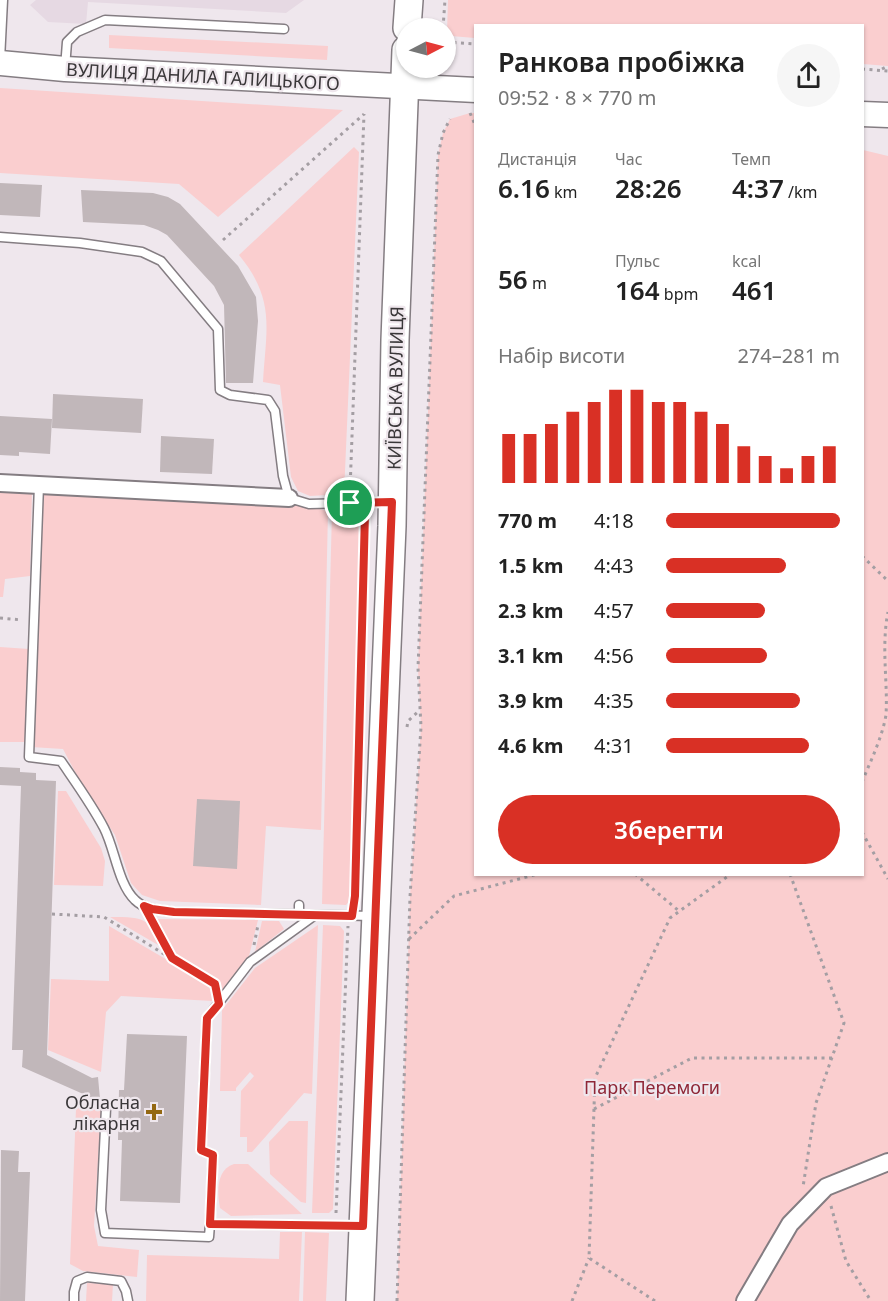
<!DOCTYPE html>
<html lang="uk">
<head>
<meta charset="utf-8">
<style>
  :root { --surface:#fff; --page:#f6f6f6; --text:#222; --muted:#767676; --accent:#d93025 }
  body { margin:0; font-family:"Noto Sans",sans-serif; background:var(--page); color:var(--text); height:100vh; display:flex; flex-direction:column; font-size:22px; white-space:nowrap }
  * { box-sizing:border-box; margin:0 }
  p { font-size:20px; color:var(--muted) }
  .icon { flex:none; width:33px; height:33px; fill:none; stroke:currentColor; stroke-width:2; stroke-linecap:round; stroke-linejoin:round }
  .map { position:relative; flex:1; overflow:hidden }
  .drawer { position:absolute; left:474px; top:24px; width:390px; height:852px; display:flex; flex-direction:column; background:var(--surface); border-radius:0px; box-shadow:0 2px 4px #0004 }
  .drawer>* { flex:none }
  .needle { width:39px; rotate:84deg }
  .fabs { position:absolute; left:396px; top:18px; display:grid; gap:12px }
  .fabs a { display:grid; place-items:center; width:60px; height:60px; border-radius:50%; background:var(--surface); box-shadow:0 2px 4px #0004; font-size:30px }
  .pin { position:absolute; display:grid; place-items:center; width:51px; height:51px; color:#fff; margin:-26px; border:3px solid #fff; border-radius:50%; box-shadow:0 2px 6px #0007 }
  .round { display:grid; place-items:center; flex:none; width:63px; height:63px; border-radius:32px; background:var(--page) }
  .summary { display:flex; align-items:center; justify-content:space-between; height:102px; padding:0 24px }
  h1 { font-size:27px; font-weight:600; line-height:45px }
  .stats { display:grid; grid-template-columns:repeat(3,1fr); gap:9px; height:102px; padding:6px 24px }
  .stats div { display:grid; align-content:center }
  .stats b { font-size:26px; font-weight:600 }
  .stats small { font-size:16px; font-weight:400 }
  .stats p { font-size:16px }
  .chart { height:168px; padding:12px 24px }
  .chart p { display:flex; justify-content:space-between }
  .chart svg { width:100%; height:108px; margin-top:6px; stroke:var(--accent); stroke-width:6 }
  .cta { display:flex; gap:12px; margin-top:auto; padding:12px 24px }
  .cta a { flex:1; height:69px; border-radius:36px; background:var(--accent); color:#fff; font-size:24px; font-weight:600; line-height:69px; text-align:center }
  ul { padding:0 24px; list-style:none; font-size:20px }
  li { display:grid; grid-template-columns:96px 72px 1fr; align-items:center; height:45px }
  li i { height:15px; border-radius:8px; background:var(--accent) }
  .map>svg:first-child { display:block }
  .built { fill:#e6d9e3 }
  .green { fill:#facecf }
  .building { fill:#c1b7ba }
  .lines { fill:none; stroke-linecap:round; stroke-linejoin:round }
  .lane-casing { stroke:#847d82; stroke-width:11 }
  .street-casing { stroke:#847d82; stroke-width:20 }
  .secondary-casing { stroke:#847d82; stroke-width:27 }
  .primary-casing { stroke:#847d82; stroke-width:30 }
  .path { stroke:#a49ea3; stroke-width:3; stroke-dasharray:3 4.5; stroke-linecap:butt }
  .lane { stroke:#fff; stroke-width:8 }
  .street { stroke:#fff; stroke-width:16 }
  .secondary { stroke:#fff; stroke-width:24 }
  .primary { stroke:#fff; stroke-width:27 }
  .route-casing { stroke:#fff; stroke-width:12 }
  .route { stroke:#d93025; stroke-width:8 }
  .poi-dot { fill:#936812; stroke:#efe7ed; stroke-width:2 }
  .labels { text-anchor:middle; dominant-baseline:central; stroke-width:4.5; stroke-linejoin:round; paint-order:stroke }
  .street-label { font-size:18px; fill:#3a3739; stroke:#efe7ed }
  .park-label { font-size:18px; fill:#8f2737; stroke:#efe7ed }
  .poi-label { font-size:18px; fill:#3a3739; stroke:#efe7ed; text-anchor:end }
</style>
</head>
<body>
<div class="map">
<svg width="888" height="1301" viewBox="0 0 888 1301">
  <rect width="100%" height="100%" fill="#efe7ed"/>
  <polygon class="built" points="36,0 304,0 286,13 88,2 86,24 48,22 30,5"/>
  <g class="green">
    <polygon points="448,0 888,0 888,66 863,64 862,26 476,26 475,38 451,36 447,32"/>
    <polygon points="109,35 328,46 327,60 109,48"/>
    <polygon points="0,88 343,110 218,217 179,184 0,173"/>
    <polygon points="470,113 475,113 476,874 862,874 863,150 888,156 888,1301 397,1301 410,897 421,727 418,668 438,155 443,133 450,119"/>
    <path d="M 354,147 L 359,152 L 344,494 L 310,496 L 298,491 L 291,477 L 280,385 L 263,382 C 266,329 276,300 239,255 Z"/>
    <polygon points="0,489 32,491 30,576 5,579 3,597 0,597"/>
    <polygon points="42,490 290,502 328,511 321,830 266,826 261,905 160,901 142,895 131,883 115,835 83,787 63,749 31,747"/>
    <polygon points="332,511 353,511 360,518 351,899 346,905 322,904"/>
    <polygon points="0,647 29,649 25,742 0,742"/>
    <polygon points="58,791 66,791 101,848 105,861 103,886 54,885"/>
    <path d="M 110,917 C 148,917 146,918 165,949 Z"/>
    <polygon points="154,919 258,920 248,960 223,990 215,981 175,957"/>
    <polygon points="262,921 279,921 284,929 255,952"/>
    <polygon points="318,925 312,1094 304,1093 252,1152 247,1152 247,1137 240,1137 241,1091 254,1076 250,1072 236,1088 236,1091 220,1091 222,1010 255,968"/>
    <polygon points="323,925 340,926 344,931 333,1209 329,1213 312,1213"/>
    <polygon points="109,926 212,986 213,1001 121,996 106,1012 101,1072 48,1050 51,979 109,981"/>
    <polygon points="76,1108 101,1110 94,1226 98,1246 139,1250 137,1277 83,1271 70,1264"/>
    <polygon points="289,1121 308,1121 306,1203 301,1202 270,1174 269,1142"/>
    <path d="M 234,1164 L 248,1164 L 302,1214 L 231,1216 L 220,1208 C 217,1192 216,1170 234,1164 Z"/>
    <polygon points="280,1232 302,1232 299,1301 146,1301 147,1255 279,1259"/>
    <polygon points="305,1232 329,1233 326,1301 303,1301"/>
    <polygon points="87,1283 113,1284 112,1301 86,1301"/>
  </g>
  <g class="building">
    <polygon points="0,183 42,185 40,217 0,215"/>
    <polygon points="81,190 153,193 168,197 180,204 238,266 256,297 258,321 253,383 226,383 224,305 214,286 167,235 158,230 144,225 83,222"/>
    <polygon points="53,394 143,399 141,433 52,428"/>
    <polygon points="0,416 52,419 50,454 19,452 19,456 0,455"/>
    <polygon points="161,436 214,439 212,474 160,472"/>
    <polygon points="0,767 20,768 20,772 36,773 36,780 56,781 47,1055 92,1078 98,1077 100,1099 90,1097 22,1067 23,1050 12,1050 21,786 0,785"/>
    <polygon points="197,799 240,801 237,869 193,866"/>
    <polygon points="127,1034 187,1036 180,1203 120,1201 122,1140 118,1140 119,1090 124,1090"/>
    <polygon points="1,1150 19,1151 18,1172 30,1172 25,1301 0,1301"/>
  </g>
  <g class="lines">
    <g class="lane-casing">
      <g id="lane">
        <polyline points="0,60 3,0"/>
        <polyline points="65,68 67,42 77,32 105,20 284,29"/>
        <polyline points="0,237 80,243 142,252 161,261 218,329 220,390 230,395 268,400 275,411 283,476 289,498 309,504 389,502"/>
        <path d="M 39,485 L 29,757 L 61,761 C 76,783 92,805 104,828 C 115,849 118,884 135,900 C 145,910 161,910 174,912 L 373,916"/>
        <polyline points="299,905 299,915"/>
        <polyline points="315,915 250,962 207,1018 201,1150 213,1155 210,1224 360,1226"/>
        <polyline points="106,1108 101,1210 105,1233 209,1237 210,1224"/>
        <polyline points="74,1301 74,1292 77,1281 87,1277 121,1281 126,1291 128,1301"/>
      </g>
    </g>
    <g class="street-casing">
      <g id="street">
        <polyline points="0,483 289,498"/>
        <polyline points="745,1301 790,1224 826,1187 888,1162"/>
      </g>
    </g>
    <g class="secondary-casing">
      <g id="secondary">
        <polyline points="0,63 65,69 476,90"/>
        <polyline points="862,114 888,115"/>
      </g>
    </g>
    <g class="primary-casing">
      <g id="primary">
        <polyline points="407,28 409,0"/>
        <polyline points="360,1301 392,526 395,340 406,50"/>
      </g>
    </g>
    <g class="path">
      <polyline points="443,28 445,0"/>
      <polyline points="446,42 476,44"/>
      <polyline points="862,69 888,71"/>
      <polyline points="882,69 888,66"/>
      <polyline points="470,113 476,127"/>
      <polyline points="223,240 364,114"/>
      <polyline points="350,490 364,114"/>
      <polyline points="862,556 888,581"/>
      <polyline points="0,618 22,620"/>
      <polyline points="407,727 408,721 420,710"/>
      <path d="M 862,782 C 871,760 882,738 886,715 C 888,682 881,647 888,612"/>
      <polyline points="358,783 365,513"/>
      <polyline points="862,832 888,879"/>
      <polyline points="635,874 679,911"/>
      <polyline points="790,874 844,1023 816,1103 803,1187"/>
      <polyline points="52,914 104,917 216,986"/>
      <polyline points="152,921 172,957"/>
      <polyline points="409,939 454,896 538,874"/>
      <polyline points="254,945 258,925"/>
      <polyline points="594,1109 692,1058 832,1058"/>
      <polyline points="831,1206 846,1261 871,1301"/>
      <polyline points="336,1213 348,926"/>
      <polyline points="397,1301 410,897 421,727 418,668 438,155 443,133 450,119"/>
      <polyline points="572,1301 589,1258"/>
      <polyline points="655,1301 589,1258 595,1078 670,918 731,874"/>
    </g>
    <use href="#lane" class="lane"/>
    <use href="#street" class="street"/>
    <use href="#secondary" class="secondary"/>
    <use href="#primary" class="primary"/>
  </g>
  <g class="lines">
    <g class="route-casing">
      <polygon id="route" points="392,502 363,1226 210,1224 213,1155 201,1150 207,1018 219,1004 215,984 172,958 144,906 152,909 174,912 352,916 355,896 365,513 350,503"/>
    </g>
    <use href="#route" class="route"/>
  </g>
  <path class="poi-dot" d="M151 1103h6v6h6v6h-6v6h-6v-6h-6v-6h6z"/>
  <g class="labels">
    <g class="street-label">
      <text transform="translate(203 76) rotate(3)">ВУЛИЦЯ ДАНИЛА ГАЛИЦЬКОГО</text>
      <text transform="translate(395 388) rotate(-89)">КИЇВСЬКА ВУЛИЦЯ</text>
    </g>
    <g class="park-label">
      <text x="652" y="1087">Парк Перемоги</text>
    </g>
    <g class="poi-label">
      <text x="140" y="1102">Обласна<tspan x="140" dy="21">лікарня</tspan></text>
    </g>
  </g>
</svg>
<div class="fabs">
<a><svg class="needle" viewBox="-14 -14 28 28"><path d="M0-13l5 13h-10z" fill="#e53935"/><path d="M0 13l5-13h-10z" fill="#767676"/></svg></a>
</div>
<div class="pin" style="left:350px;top:503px;background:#1e9e55"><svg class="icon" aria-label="arrive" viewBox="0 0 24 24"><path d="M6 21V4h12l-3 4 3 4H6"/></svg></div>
<section class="drawer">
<div class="summary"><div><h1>Ранкова пробіжка</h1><p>09:52 · 8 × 770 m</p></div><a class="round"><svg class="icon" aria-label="share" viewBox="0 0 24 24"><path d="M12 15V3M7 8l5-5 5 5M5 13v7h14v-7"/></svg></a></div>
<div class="stats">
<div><p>Дистанція</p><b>6.16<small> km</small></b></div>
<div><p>Час</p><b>28:26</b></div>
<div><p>Темп</p><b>4:37<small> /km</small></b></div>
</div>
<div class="stats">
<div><b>56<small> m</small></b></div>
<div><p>Пульс</p><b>164<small> bpm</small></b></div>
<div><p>kcal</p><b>461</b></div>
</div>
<div class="chart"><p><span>Набір висоти</span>274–281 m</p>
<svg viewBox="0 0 160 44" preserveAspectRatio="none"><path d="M5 44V24M15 44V24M25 44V20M35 44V15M45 44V11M55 44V6M65 44V6M75 44V11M85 44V11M95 44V15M105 44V20M115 44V29M125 44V33M135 44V38M145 44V33M155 44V29"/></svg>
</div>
<ul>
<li><b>770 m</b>4:18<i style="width:100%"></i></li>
<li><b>1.5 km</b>4:43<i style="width:69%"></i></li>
<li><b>2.3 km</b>4:57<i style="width:57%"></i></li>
<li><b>3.1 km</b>4:56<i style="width:58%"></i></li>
<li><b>3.9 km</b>4:35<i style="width:77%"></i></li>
<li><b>4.6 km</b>4:31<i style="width:82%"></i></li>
</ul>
<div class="cta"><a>Зберегти</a></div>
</section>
</div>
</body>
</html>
